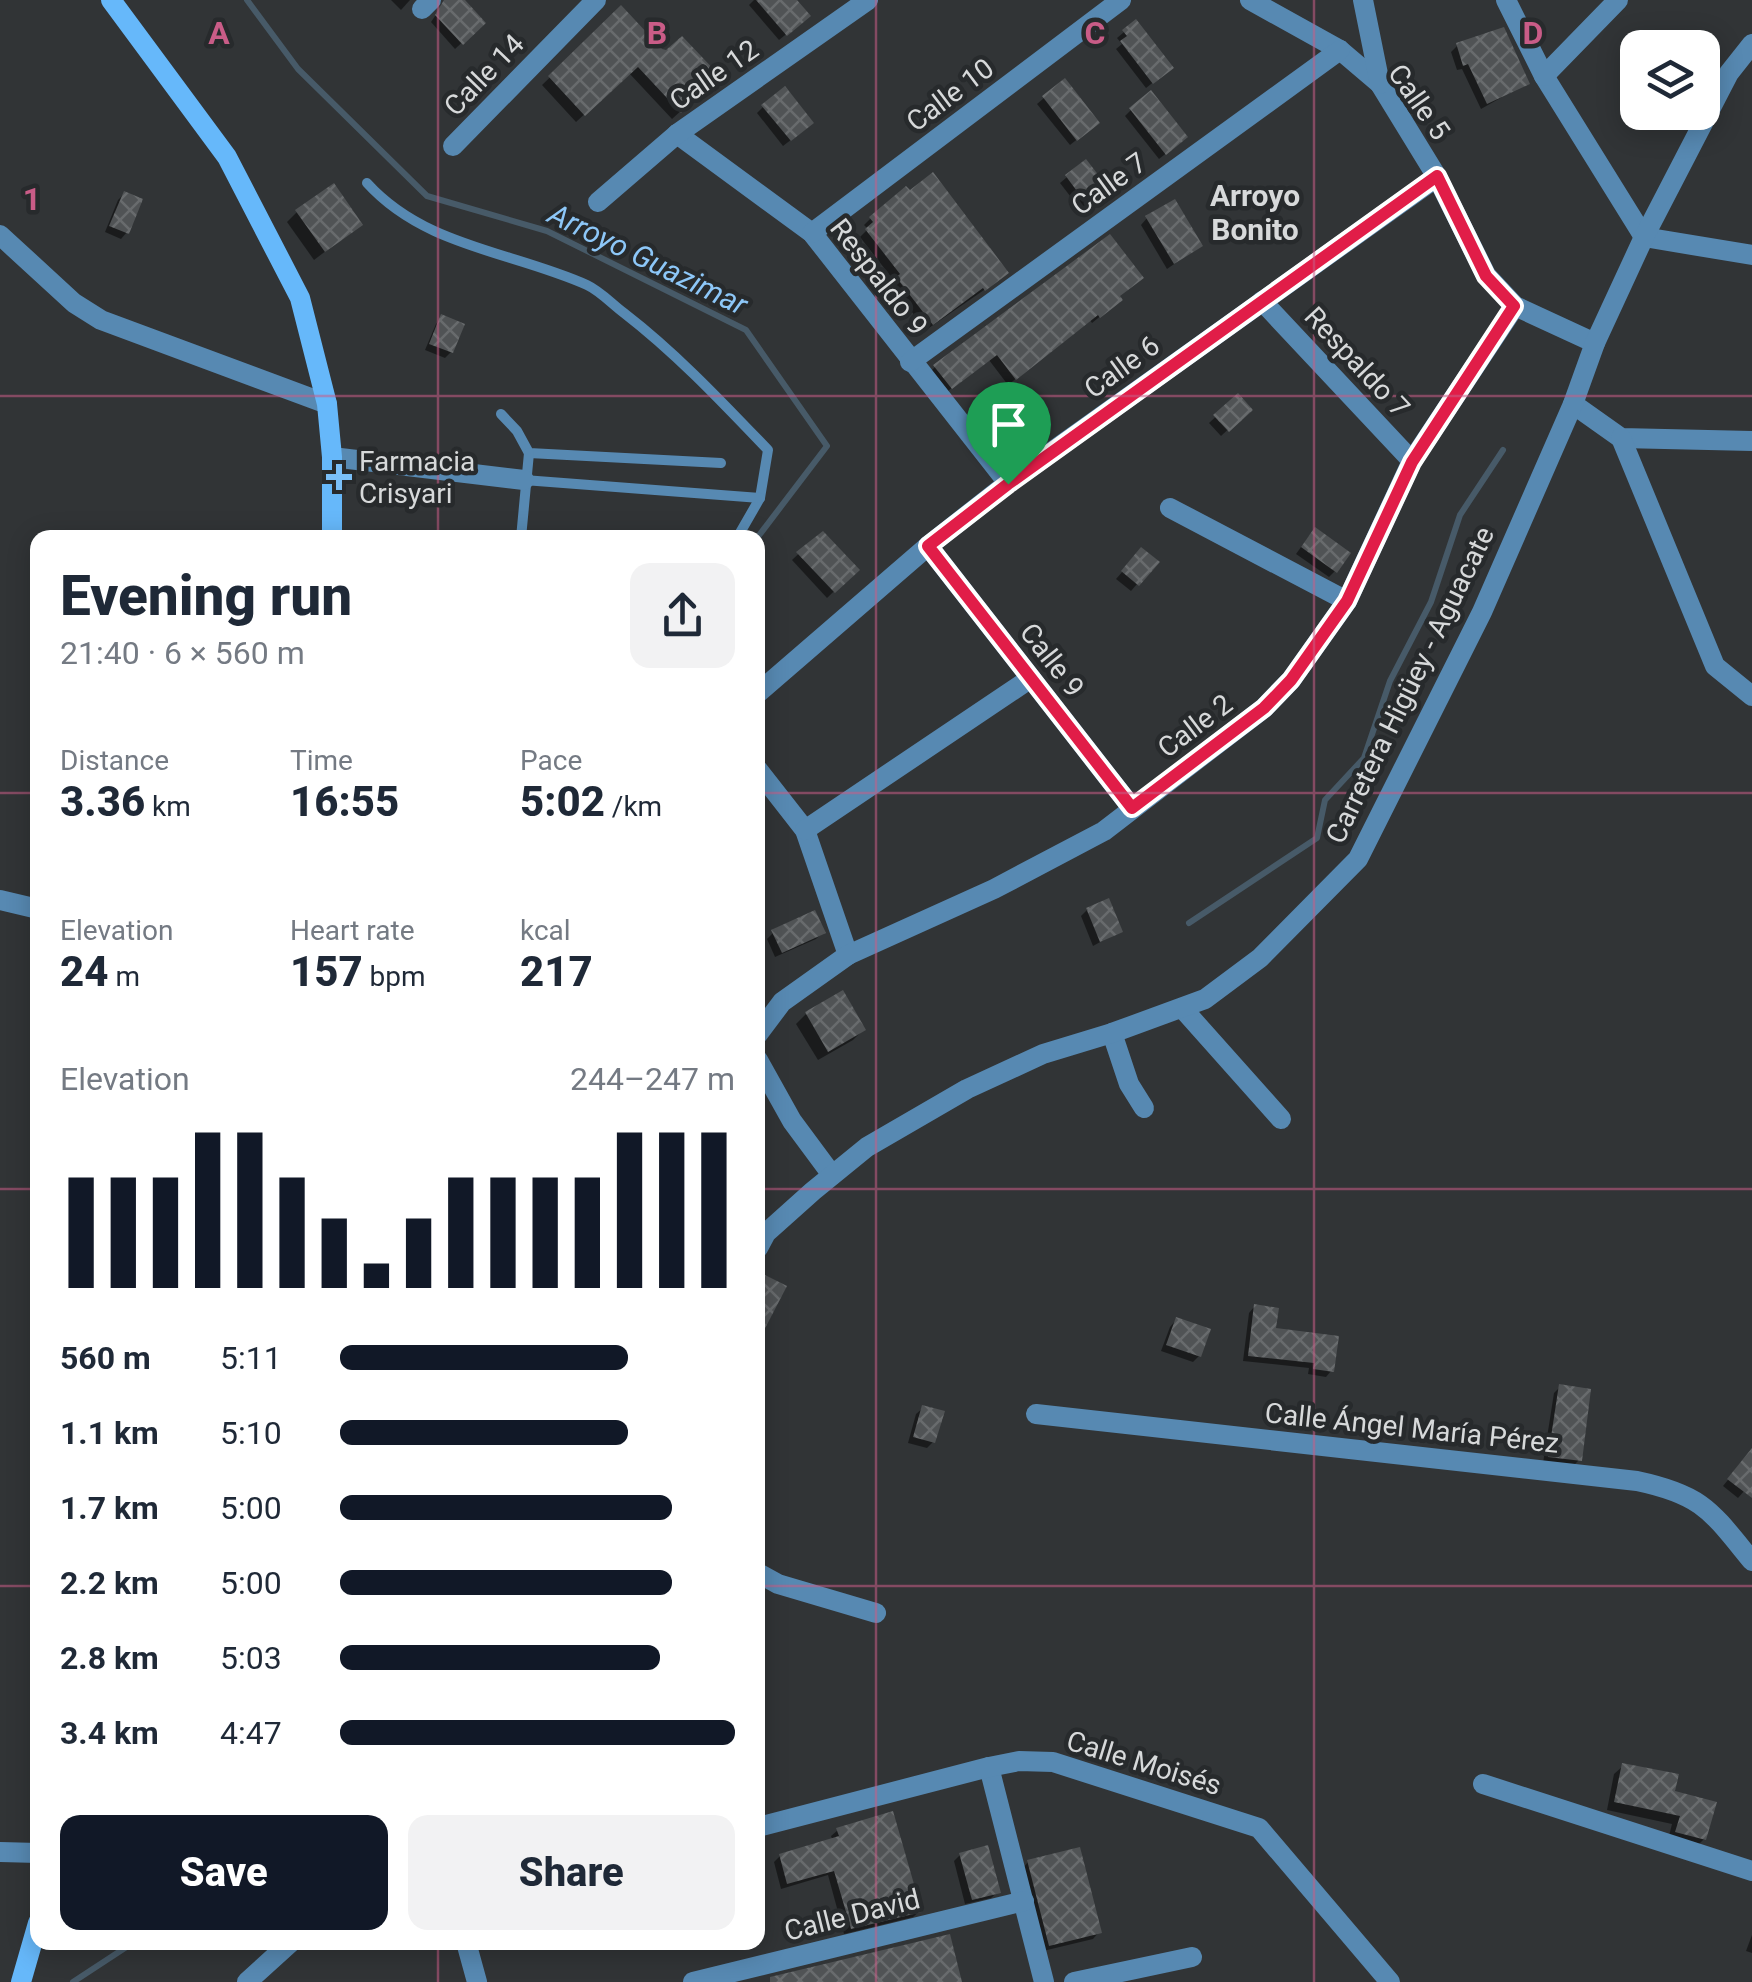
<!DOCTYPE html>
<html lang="en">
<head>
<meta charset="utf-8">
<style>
  :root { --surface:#fff; --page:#f2f2f3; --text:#1f2937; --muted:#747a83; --accent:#111827 }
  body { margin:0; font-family:Roboto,sans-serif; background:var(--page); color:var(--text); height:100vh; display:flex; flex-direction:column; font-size:38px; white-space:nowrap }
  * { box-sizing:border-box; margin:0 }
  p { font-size:32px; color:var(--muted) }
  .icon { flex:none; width:55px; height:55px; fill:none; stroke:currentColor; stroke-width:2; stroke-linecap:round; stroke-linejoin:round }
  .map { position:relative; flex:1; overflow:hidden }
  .side { position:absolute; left:30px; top:530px; width:735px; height:1420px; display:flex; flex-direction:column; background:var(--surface); border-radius:20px; box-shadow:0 5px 25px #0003 }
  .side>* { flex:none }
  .controls { position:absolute; left:1620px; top:30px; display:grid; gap:20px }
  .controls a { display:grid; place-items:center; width:100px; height:100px; border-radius:20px; background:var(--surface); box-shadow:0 5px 25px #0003; font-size:50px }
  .pin { position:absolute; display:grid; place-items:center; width:85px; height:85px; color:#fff; margin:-102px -42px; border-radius:50% 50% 50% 0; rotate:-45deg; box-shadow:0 0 10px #0007 }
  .pin .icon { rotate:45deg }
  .round { display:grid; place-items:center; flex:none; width:105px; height:105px; border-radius:20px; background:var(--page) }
  .head { display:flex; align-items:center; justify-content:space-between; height:170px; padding:0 30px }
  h1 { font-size:55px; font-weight:800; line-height:75px }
  .metrics { display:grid; grid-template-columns:repeat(3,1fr); gap:15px; height:170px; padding:10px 30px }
  .metrics div { display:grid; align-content:center }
  .metrics b { font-size:42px; font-weight:800 }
  .metrics small { font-size:28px; font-weight:400 }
  .metrics p { font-size:28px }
  .chart { height:280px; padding:20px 30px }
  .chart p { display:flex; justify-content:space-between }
  .chart svg { width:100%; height:180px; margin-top:10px; stroke:var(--accent); stroke-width:6 }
  .action { display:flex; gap:20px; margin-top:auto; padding:20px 30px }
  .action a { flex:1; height:115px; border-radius:20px; background:var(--accent); color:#fff; font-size:40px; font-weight:800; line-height:115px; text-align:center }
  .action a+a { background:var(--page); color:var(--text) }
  ul { padding:0 30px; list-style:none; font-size:32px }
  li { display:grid; grid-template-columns:160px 120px 1fr; align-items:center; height:75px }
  li i { height:25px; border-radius:12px; background:var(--accent) }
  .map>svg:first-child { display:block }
  .shadow { fill:#0007 }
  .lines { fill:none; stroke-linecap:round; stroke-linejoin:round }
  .stream { stroke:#475a68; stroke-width:6 }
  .building { fill:url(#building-cross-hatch) }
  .lane { stroke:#5789b2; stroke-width:10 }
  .street { stroke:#5789b2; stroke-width:20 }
  .secondary { stroke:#66b8fa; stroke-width:20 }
  .route-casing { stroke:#fff; stroke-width:20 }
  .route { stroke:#e11d48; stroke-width:12 }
  .grid { fill:none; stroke:#c95c87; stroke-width:2.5; stroke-opacity:0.55 }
  .poi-dot { fill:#7abff8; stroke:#272a2c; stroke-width:4 }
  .labels { text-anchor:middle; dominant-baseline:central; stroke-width:9; stroke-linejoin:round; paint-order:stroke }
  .street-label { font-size:28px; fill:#d7d9da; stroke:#272a2c }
  .poi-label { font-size:28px; fill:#d7d9da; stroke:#272a2c; text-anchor:start }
  .neighbourhood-label { font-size:30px; font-weight:bold; fill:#d7d9da; stroke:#272a2c }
  .water-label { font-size:30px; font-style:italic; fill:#8dc7f8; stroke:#272a2c }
  .grid-label { font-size:32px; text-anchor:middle; font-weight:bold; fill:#c95c87; stroke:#272a2c; stroke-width:9; stroke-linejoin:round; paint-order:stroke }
</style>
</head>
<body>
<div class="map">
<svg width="1752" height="1982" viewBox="0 0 1752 1982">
  <defs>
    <pattern id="building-cross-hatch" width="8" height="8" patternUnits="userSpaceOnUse" patternTransform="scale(2.5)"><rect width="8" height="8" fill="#505355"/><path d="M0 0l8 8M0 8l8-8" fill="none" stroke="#686b6d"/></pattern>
  </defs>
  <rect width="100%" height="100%" fill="#313436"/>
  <g class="shadow">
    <polygon points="391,0 410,0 401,10"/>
    <polygon points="754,0 794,0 801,22 779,40 749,5"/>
    <polygon points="444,3 483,23 455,49 431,22"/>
    <polygon points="621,9 661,52 718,77 672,119 629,73 576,122 542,85"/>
    <polygon points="1136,22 1165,73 1146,88 1116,49 1122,44 1117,38"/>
    <polygon points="1458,45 1527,83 1481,109 1462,69 1457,70 1451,52"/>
    <polygon points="1044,98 1090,129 1070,145 1037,104"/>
    <polygon points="763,107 805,129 783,146 757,113"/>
    <polygon points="1131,110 1179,143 1159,159 1125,116"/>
    <polygon points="1085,162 1103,200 1084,214 1060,183"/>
    <polygon points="124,194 127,232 121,239 105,232 118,200"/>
    <polygon points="297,212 360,225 314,260 287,222"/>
    <polygon points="871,218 1000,279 926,330 891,285 895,282 860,237 868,229 864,225"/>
    <polygon points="1147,218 1200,246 1167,269 1141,225"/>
    <polygon points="1118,297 1113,306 1092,323 1090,320 1008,385 989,360 944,394 928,374 935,367"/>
    <polygon points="442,317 451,352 445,358 425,350 436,324"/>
    <polygon points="1237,397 1249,410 1221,436 1209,423"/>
    <polygon points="980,425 1028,450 999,472 970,435"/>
    <polygon points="1309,536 1335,571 1329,577 1296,554"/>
    <polygon points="810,543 856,570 827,598 792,560"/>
    <polygon points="1136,556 1156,562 1131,591 1116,579"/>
    <polygon points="1087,910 1120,931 1093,946 1081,916"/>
    <polygon points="823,932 816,939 775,957 767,939 773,933"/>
    <polygon points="842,994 863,1030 853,1040 818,1060 796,1024 806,1014"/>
    <polygon points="1254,1307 1273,1331 1331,1371 1326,1377 1308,1374 1309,1368 1243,1361 1249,1313"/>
    <polygon points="1176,1320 1199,1356 1193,1362 1161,1351 1170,1327"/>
    <polygon points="1560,1387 1579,1460 1573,1466 1543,1463 1554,1393"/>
    <polygon points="923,1408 933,1442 927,1448 908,1443 916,1414"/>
    <polygon points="1752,1464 1752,1482 1738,1498 1723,1486 1740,1465"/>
    <polygon points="1623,1766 1672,1793 1704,1839 1695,1848 1668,1840 1672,1824 1607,1810 1614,1774"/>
    <polygon points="838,1830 920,1911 913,1917 844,1934 828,1875 781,1889 774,1862 780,1856 833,1841 831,1836"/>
    <polygon points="960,1855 998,1892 991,1898 965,1904 954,1861"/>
    <polygon points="1028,1862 1099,1932 1093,1939 1043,1951 1022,1869"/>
    <polygon points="1752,1935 1752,1953 1746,1951"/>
  </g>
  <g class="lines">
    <g class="stream">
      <polyline points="247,0 298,69 427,196 547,231 746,330 827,446 757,538"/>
      <polyline points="1189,923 1317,838 1325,800 1364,758 1390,681 1431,602 1460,515 1503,450"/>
      <polyline points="73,1982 134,1942"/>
    </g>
  </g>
  <g class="building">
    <polygon points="444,0 465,0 486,23 463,45 435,15"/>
    <polygon points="756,0 797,0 811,16 787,36"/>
    <polygon points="621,5 662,49 666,50 682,36 721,77 681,113 638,67 585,116 548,76"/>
    <polygon points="1136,19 1174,68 1153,84 1120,41 1127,36 1122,30"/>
    <polygon points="1504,27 1530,84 1487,104 1468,64 1463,66 1456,43"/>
    <polygon points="1065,78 1100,123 1077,141 1042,96"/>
    <polygon points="785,86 814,123 791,141 761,105"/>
    <polygon points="1151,90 1188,137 1166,155 1129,108"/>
    <polygon points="1086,159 1113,194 1091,210 1065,175"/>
    <polygon points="933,172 1009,273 985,291 983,288 933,325 896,277 900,274 865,229 873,222 869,217 906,186 910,190"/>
    <polygon points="334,183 363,225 325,252 295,210"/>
    <polygon points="124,191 143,199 129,234 109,226"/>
    <polygon points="1175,199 1203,246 1174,264 1145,216"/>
    <polygon points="1110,234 1144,278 1120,296 1123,300 1100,318 1098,315 1016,380 997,355 952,389 933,365"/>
    <polygon points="441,314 465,324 453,353 429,344"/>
    <polygon points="1238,393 1253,410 1229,432 1213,415"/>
    <polygon points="1010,399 1042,440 1011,464 978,423"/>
    <polygon points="1315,527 1351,553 1337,573 1301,547"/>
    <polygon points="823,531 860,570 835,593 796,552"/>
    <polygon points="1141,547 1160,562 1139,586 1121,571"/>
    <polygon points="1109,898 1123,932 1100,942 1086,908"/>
    <polygon points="815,910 826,933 782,953 771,930"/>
    <polygon points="843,990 866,1030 828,1052 805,1012"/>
    <polygon points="765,1275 787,1286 758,1342 758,1289"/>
    <polygon points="1254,1304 1279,1308 1276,1328 1339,1336 1334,1372 1313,1369 1314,1363 1248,1356"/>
    <polygon points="1176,1317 1211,1329 1201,1357 1166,1345"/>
    <polygon points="1559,1384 1591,1389 1582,1461 1548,1457"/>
    <polygon points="922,1405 945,1411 935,1443 913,1437"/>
    <polygon points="1752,1448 1752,1498 1727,1479"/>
    <polygon points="1622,1763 1679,1774 1675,1791 1717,1802 1706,1840 1675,1832 1680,1816 1614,1802"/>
    <polygon points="893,1811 922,1912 851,1929 834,1871 787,1884 779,1854 839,1836 836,1828"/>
    <polygon points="988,1845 1001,1893 972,1900 959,1853"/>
    <polygon points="1080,1847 1102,1933 1049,1946 1027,1860"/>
    <polygon points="950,1934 962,1982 770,1982 770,1977"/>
  </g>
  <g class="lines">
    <g class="lane">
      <path d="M 367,183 C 425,247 511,251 587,285 C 600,291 612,304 624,313 C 677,354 722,402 768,450 L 760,498 L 737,538"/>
      <polyline points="501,414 517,431 529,453 721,463"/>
      <polyline points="524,480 760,498"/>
      <polyline points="521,538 529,453"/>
    </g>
    <g class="street">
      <polyline points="1250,0 1340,50 1380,84 1437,177 1486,275 1515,306 1595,343"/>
      <polyline points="1363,0 1380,84"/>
      <polyline points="1506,0 1544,76 1644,237 1752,255"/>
      <polyline points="422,9 431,0"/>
      <polyline points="1544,76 1618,0"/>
      <polyline points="677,134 812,233 1008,483"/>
      <polyline points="453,146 596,0"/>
      <polyline points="598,202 677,134 868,0"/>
      <polyline points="812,233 1121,0"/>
      <polyline points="0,235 74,303 101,320 327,404"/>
      <polyline points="1262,301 1412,461"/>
      <polyline points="910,362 1340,50"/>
      <polyline points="1573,404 1621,438 1752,441"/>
      <polyline points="1621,438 1715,666 1752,696"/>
      <polyline points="332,457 524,480"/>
      <polyline points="1170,508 1347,601"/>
      <polyline points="928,546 1132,808"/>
      <polyline points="758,693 928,546 1008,483 1437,177"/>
      <polyline points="758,770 805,830 848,955"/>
      <polyline points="805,830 1031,678"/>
      <polyline points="0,900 38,909"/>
      <polyline points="1183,1009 1281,1119"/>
      <polyline points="1112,1033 1129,1084 1144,1108"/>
      <polyline points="758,1034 782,1002 848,955 994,889 1104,831 1264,708 1291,680 1347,601 1412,461 1515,306"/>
      <polyline points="758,1060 792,1121 832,1175"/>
      <polyline points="758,1248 766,1233 813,1191 867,1147 967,1089 1043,1054 1112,1033 1205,999 1260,958 1358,859 1482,612 1573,404 1595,343 1644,237 1729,73 1752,44"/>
      <path d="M 1036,1414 L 1637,1481 C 1703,1495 1711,1511 1752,1561"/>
      <polyline points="758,1573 778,1584 876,1613"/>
      <polyline points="989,1767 1044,1982"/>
      <polyline points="1483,1784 1752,1871"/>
      <polyline points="758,1827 989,1767 1019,1761 1053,1762 1259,1828 1390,1982"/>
      <polyline points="0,1852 38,1853"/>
      <polyline points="466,1942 477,1982"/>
      <polyline points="247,1982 291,1942"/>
      <polyline points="693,1982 1024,1901"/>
      <polyline points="1074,1982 1192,1957"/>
    </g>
    <g class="secondary">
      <polyline points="111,0 227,157 300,298 327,404 332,457 332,538"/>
      <polyline points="21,1982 38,1923"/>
    </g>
  </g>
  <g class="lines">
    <g class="route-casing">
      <polygon id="route" points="1437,176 1486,276 1514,306 1412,462 1347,601 1291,680 1264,708 1132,808 928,546 1008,484"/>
    </g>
    <use href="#route" class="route"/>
  </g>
  <path class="grid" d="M 438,0 L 438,538M 876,0 L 876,1982M 1314,0 L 1314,1982M 0,396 L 1752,396M 0,793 L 38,793M 758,793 L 1752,793M 0,1189 L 38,1189M 758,1189 L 1752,1189M 0,1586 L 38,1586M 758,1586 L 1752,1586M 438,1942 L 438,1982"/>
  <path class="poi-dot" d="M334 462h10v10h10v10h-10v10h-10v-10h-10v-10h10z"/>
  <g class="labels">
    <g class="street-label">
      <text transform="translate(484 75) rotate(-46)">Calle 14</text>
      <text transform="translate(714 75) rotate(-35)">Calle 12</text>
      <text transform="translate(950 95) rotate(-37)">Calle 10</text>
      <text transform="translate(1419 102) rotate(55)">Calle 5</text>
      <text transform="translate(1109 184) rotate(-36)">Calle 7</text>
      <text transform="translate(879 277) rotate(52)">Respaldo 9</text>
      <text transform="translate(1357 362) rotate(47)">Respaldo 7</text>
      <text transform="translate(1122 367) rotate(-36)">Calle 6</text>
      <text transform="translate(1052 660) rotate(52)">Calle 9</text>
      <text transform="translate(1410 685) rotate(-64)">Carretera Higüey - Aguacate</text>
      <text transform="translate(1195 726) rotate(-37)">Calle 2</text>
      <text transform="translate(1412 1428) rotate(6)">Calle Ángel María Pérez</text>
      <text transform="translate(1144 1763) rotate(17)">Calle Moisés</text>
      <text transform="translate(852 1915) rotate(-14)">Calle David</text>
    </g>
    <g class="poi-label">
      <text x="359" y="461">Farmacia<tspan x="359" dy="32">Crisyari</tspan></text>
    </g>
    <g class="neighbourhood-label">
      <text x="1255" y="195">Arroyo<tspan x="1255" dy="34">Bonito</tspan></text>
    </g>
    <g class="water-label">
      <text transform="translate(648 259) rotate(26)">Arroyo Guazimar</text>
    </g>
  </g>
  <g class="grid-label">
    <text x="219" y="44">A</text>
    <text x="657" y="44">B</text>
    <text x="1095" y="44">C</text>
    <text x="1533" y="44">D</text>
    <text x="32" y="210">1</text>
  </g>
</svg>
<div class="controls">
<a><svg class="icon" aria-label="layers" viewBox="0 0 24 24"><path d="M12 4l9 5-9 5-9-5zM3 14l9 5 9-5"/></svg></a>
</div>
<div class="pin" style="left:1008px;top:484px;background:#1e9e55"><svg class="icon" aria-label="arrive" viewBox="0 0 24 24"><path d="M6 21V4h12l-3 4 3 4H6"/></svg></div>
<section class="side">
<div class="head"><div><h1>Evening run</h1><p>21:40 · 6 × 560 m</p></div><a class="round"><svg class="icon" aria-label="share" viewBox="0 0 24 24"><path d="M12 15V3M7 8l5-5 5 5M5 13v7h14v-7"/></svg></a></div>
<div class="metrics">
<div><p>Distance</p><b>3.36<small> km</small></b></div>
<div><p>Time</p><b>16:55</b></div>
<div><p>Pace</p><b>5:02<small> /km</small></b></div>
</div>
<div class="metrics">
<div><p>Elevation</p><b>24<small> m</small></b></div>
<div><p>Heart rate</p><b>157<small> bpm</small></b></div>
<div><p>kcal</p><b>217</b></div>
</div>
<div class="chart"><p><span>Elevation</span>244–247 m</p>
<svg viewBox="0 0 160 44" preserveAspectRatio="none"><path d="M5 44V17M15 44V17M25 44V17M35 44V6M45 44V6M55 44V17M65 44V27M75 44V38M85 44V27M95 44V17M105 44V17M115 44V17M125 44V17M135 44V6M145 44V6M155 44V6"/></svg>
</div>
<ul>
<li><b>560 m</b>5:11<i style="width:73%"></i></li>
<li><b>1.1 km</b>5:10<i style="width:73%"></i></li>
<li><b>1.7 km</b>5:00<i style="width:84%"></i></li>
<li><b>2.2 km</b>5:00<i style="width:84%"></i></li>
<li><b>2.8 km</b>5:03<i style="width:81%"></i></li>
<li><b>3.4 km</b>4:47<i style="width:100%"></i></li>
</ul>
<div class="action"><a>Save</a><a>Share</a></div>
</section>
</div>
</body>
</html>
